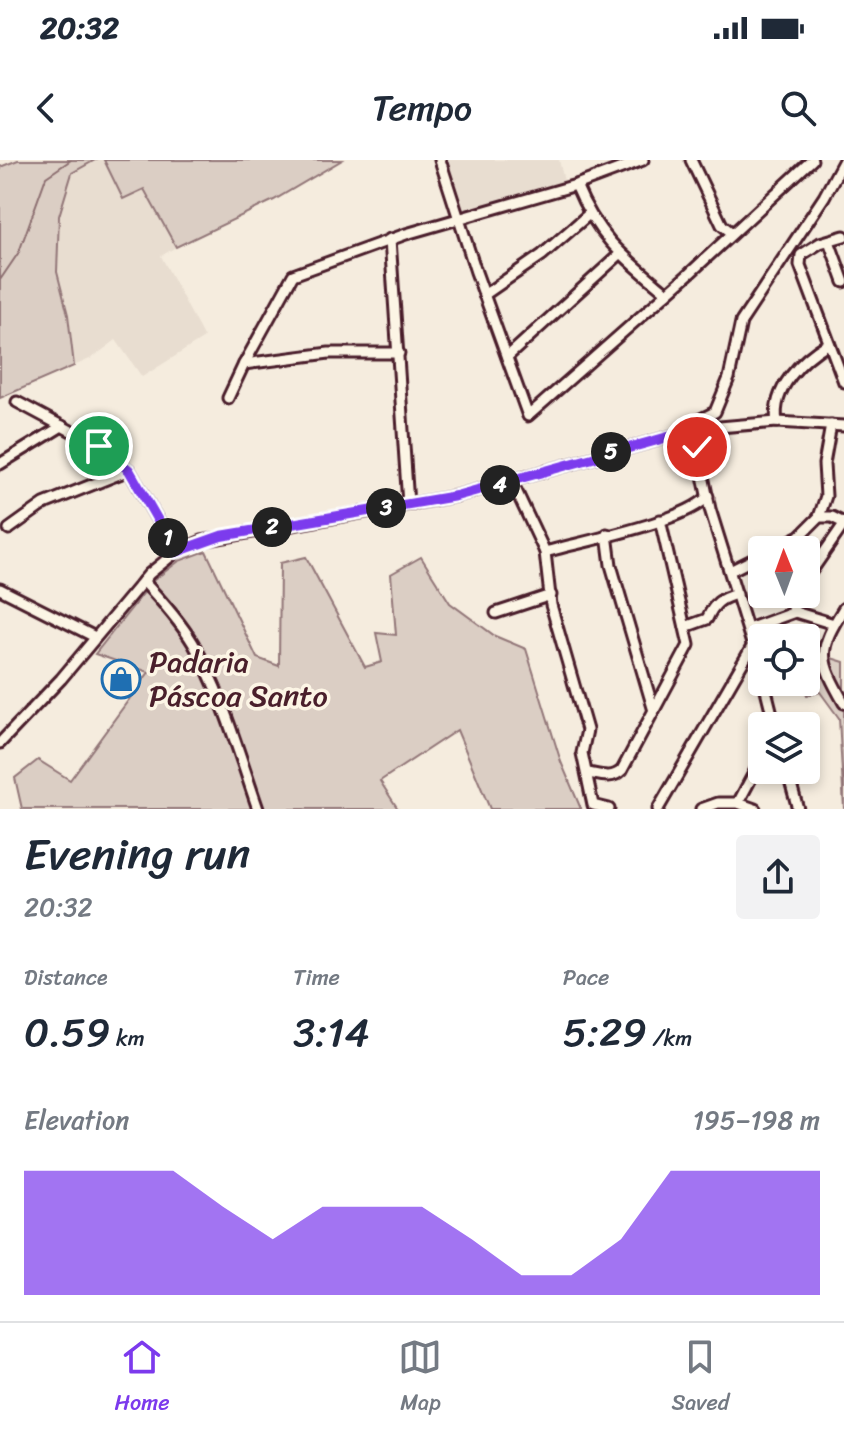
<!DOCTYPE html>
<html lang="en">
<head>
<meta charset="utf-8">
<style>
  :root { --surface:#fff; --page:#f2f2f3; --text:#1f2937; --muted:#747a83; --line:#e0e1e3; --accent:#7c3aed }
  body { margin:0; font-family:Sriracha,sans-serif; background:var(--page); color:var(--text); height:100vh; display:flex; flex-direction:column; font-size:30px; white-space:nowrap }
  * { box-sizing:border-box; margin:0 }
  p { font-size:26px; color:var(--muted) }
  .icon { flex:none; width:44px; height:44px; fill:none; stroke:currentColor; stroke-width:2; stroke-linecap:round; stroke-linejoin:round }
  .map { position:relative; height:649px; overflow:hidden }
  .drawer { display:flex; flex-direction:column; background:var(--surface); flex:1 }
  .drawer>* { flex:none }
  .needle { width:52px; rotate:359deg }
  .tools { position:absolute; left:748px; top:376px; display:grid; gap:16px }
  .tools a { display:grid; place-items:center; width:72px; height:72px; border-radius:8px; background:var(--surface); box-shadow:0 4px 12px #0003; font-size:40px }
  .pin { position:absolute; display:grid; place-items:center; width:68px; height:68px; color:#fff; margin:-34px; border:4px solid #fff; border-radius:50%; box-shadow:0 2px 8px #0007 }
  .km { position:absolute; width:40px; height:40px; margin:-20px; border-radius:50%; background:#222; color:#fff; font-size:22px; line-height:40px; text-align:center }
  .round { display:grid; place-items:center; flex:none; width:84px; height:84px; border-radius:8px; background:var(--page) }
  .overview { display:flex; align-items:center; justify-content:space-between; height:136px; padding:0 24px }
  h1 { font-size:44px; font-weight:600; line-height:60px }
  .figures { display:grid; grid-template-columns:repeat(3,1fr); gap:12px; height:136px; padding:8px 24px }
  .figures div { display:grid; align-content:center }
  .figures b { font-size:40px; font-weight:600 }
  .figures small { font-size:22px; font-weight:400 }
  .figures p { font-size:22px }
  .chart { height:224px; padding:16px 24px }
  .chart p { display:flex; justify-content:space-between }
  .chart svg { width:100%; height:144px; margin-top:8px; fill:var(--accent); opacity:.7 }
  .status { display:flex; justify-content:space-between; align-items:center; height:56px; padding:0 40px; background:var(--surface); direction:ltr }
  .status svg { height:22px; fill:currentColor }
  header { display:flex; justify-content:space-between; align-items:center; height:104px; padding:0 24px; background:var(--surface); font-size:36px; font-weight:600 }
  .menu { display:flex; justify-content:space-around; align-items:center; height:112px; border-top:2px solid var(--line); background:var(--surface); font-size:22px; color:var(--muted) }
  .menu a { display:grid; justify-items:center; gap:4px }
  .menu .active { color:var(--accent) }
  .map>svg:first-child { display:block }
  .built { fill:#e8ddd0 }
  .green { fill:#dbcec4; stroke:#927678; stroke-width:2 }
  .lines { fill:none; stroke-linecap:round; stroke-linejoin:round }
  .stream { stroke:#8c6e70; stroke-width:2 }
  .minor-casing { stroke:#4a1f2b; stroke-width:15 }
  .minor { stroke:#fcf5e5; stroke-width:9 }
  .route-casing { stroke:#fff; stroke-width:16 }
  .route { stroke:#7c3aed; stroke-width:10 }
  .labels { text-anchor:middle; dominant-baseline:central; stroke-width:7; stroke-linejoin:round; paint-order:stroke }
  .poi-label { font-size:30px; fill:#4a1f2b; stroke:#fcf5e5; text-anchor:start }
</style>
</head>
<body>
<div class="status"><b>20:32</b><svg viewBox="0 0 49 12"><path d="M0 12V9h3v3zM5 12V6h3v6zM10 12V3h3v9zM15 12V0h3v12zM26 1h20v11H26zM47 4h2v5h-2z"/></svg></div>
<header><svg class="icon" aria-label="back" viewBox="0 0 24 24"><path d="M15 5l-7 7 7 7"/></svg>Tempo<svg class="icon" aria-label="search" viewBox="0 0 24 24"><circle cx="10" cy="10" r="6"/><path d="M15 15l6 6"/></svg></header>
<div class="map">
<svg width="844" height="649" viewBox="0 0 844 649">
  <rect width="100%" height="100%" fill="#f5ecde"/>
  <filter id="ink" filterUnits="userSpaceOnUse"><feTurbulence type="fractalNoise" baseFrequency=".0125" numOctaves="2"/><feDisplacementMap in="SourceGraphic" scale="16" xChannelSelector="R" yChannelSelector="G"/><feConvolveMatrix kernelMatrix="1 2 1 2 8 2 1 2 1" color-interpolation-filters="sRGB"/></filter>
  <g filter="url(#ink)">
    <g class="built">
      <polygon points="95,0 104,0 123,39 144,29 176,87 161,96 204,178 142,217 116,180 92,198 74,206 72,185 57,112 59,56 72,13"/>
      <polygon points="445,0 559,0 565,25 464,58"/>
    </g>
    <g class="green">
      <polygon points="18,0 95,0 72,13 59,56 57,112 68,155 74,206 0,238 0,7"/>
      <polygon points="104,0 342,0 274,40 176,87 144,29 123,39"/>
      <polygon points="206,391 257,498 279,506 280,403 306,397 365,507 382,502 376,473 396,475 391,414 421,397 450,443 495,476 526,489 561,602 581,649 490,649 457,570 380,621 398,649 22,649 15,618 38,600 70,620 149,512 95,494 154,420 179,401"/>
      <polygon points="806,490 844,502 844,649 839,558 820,532 807,535 803,522 806,522"/>
    </g>
    <g class="lines">
      <polyline class="stream" points="0,120 19,92 46,17 71,0"/>
      <g class="minor-casing">
        <g id="minor">
          <polyline points="440,0 476,112 528,256 690,113 812,0"/>
          <polyline points="691,0 722,65 732,73"/>
          <path d="M 576,25 C 598,78 624,97 667,133"/>
          <polyline points="844,76 820,83 801,95 800,105 844,222"/>
          <polyline points="390,79 408,344"/>
          <polyline points="829,81 844,122"/>
          <polyline points="484,135 542,95 589,54"/>
          <polyline points="507,197 620,94"/>
          <polyline points="244,204 329,193 399,193"/>
          <polyline points="228,238 244,204 293,115 406,74 576,25 643,0"/>
          <polyline points="17,242 99,286 129,310 176,392"/>
          <path d="M 777,262 C 771,229 802,199 829,183"/>
          <polyline points="0,304 62,266"/>
          <polyline points="512,322 545,392 551,445 587,570 582,593 593,645 609,649"/>
          <polyline points="819,357 826,336 824,304 831,265"/>
          <polyline points="9,369 44,344 129,310"/>
          <polyline points="607,374 611,405 654,551"/>
          <polyline points="772,390 800,376 819,357 832,357 844,363"/>
          <path d="M 545,392 C 580,382 688,361 708,336"/>
          <polyline points="730,411 762,395"/>
          <polyline points="806,419 844,364"/>
          <path d="M 143,421 C 161,440 179,460 193,483 C 222,533 239,594 258,649"/>
          <polyline points="0,429 95,477"/>
          <path d="M 844,448 C 817,491 819,499 844,543"/>
          <polyline points="795,452 792,445 796,434"/>
          <polyline points="496,453 551,435"/>
          <path d="M 685,467 L 707,459 C 714,443 721,438 737,434"/>
          <polyline points="748,469 795,452 834,464"/>
          <polyline points="762,516 710,349 697,287 699,260 715,252 729,218 741,162 824,37 844,0"/>
          <polyline points="764,522 775,566"/>
          <polyline points="0,583 61,519 149,414 176,392 202,381 456,336 697,269 777,262 844,266"/>
          <polyline points="787,610 798,649"/>
          <path d="M 588,613 C 600,615 612,620 622,610 L 689,485 L 660,360"/>
          <polyline points="738,643 755,649"/>
          <polyline points="658,649 753,485"/>
          <polyline points="701,649 718,643 738,643 762,598"/>
        </g>
      </g>
      <use href="#minor" class="minor"/>
    </g>
  </g>
  <g class="lines" filter="url(#ink)">
    <g class="route-casing">
      <polyline id="route" points="99,286 129,310 176,392 221,376 456,336 697,269 697,287"/>
    </g>
    <use href="#route" class="route"/>
  </g>
  <defs>
    <g id="shop-ring" transform="scale(2)"><circle r="9.5" fill="#fcf5e5" stroke="#1f6fb2" stroke-width="1.5"/><path d="M-5-2.5h2.3a2.7 3.5 0 0 1 5.4 0H5L5.5 6h-11ZM-1.5-2.5h3a1.5 2.3 0 0 0-3 0Z" fill="#1f6fb2"/></g>
  </defs>
  <g fill-rule="evenodd">
    <use href="#shop-ring" x="121" y="519"/>
  </g>
  <g class="labels">
    <g class="poi-label">
      <text x="149" y="502">Padaria<tspan x="149" dy="34">Páscoa Santo</tspan></text>
    </g>
  </g>
</svg>
<div class="tools">
<a><svg class="needle" viewBox="-14 -14 28 28"><path d="M0-13l5 13h-10z" fill="#e53935"/><path d="M0 13l5-13h-10z" fill="#747a83"/></svg></a>
<a><svg class="icon" aria-label="locate" viewBox="0 0 24 24"><circle cx="12" cy="12" r="6"/><path d="M12 2v4M12 18v4M2 12h4M18 12h4"/></svg></a>
<a><svg class="icon" aria-label="layers" viewBox="0 0 24 24"><path d="M12 4l9 5-9 5-9-5zM3 14l9 5 9-5"/></svg></a>
</div>
<div class="pin" style="left:99px;top:286px;background:#1e9e55"><svg class="icon" aria-label="arrive" viewBox="0 0 24 24"><path d="M6 21V4h12l-3 4 3 4H6"/></svg></div>
<div class="pin" style="left:697px;top:287px;background:#d93025"><svg class="icon" aria-label="check" viewBox="0 0 24 24"><path d="M5 12l5 5 9-10"/></svg></div>
<b class="km" style="left:168px;top:378px">1</b>
<b class="km" style="left:272px;top:367px">2</b>
<b class="km" style="left:386px;top:348px">3</b>
<b class="km" style="left:500px;top:325px">4</b>
<b class="km" style="left:611px;top:292px">5</b>
</div>
<section class="drawer">
<div class="overview"><div><h1>Evening run</h1><p>20:32</p></div><a class="round"><svg class="icon" aria-label="share" viewBox="0 0 24 24"><path d="M12 15V3M7 8l5-5 5 5M5 13v7h14v-7"/></svg></a></div>
<div class="figures">
<div><p>Distance</p><b>0.59<small> km</small></b></div>
<div><p>Time</p><b>3:14</b></div>
<div><p>Pace</p><b>5:29<small> /km</small></b></div>
</div>
<div class="chart"><p><span>Elevation</span>195–198 m</p>
<svg viewBox="0 0 160 44" preserveAspectRatio="none"><path d="M0 44V6L10 6L20 6L30 6L40 17L50 27L60 17L70 17L80 17L90 27L100 38L110 38L120 27L130 6L140 6L150 6L160 6V44z"/></svg>
</div>
</section>
<nav class="menu">
<a class="active"><svg class="icon" aria-label="home" viewBox="0 0 24 24"><path d="M3 11l9-7 9 7M6 9v11h12V9"/></svg>Home</a>
<a><svg class="icon" aria-label="map" viewBox="0 0 24 24"><path d="M3 6l6-2 6 2 6-2v14l-6 2-6-2-6 2zM9 4v14M15 6v14"/></svg>Map</a>
<a><svg class="icon" aria-label="saved" viewBox="0 0 24 24"><path d="M7 4h10v16l-5-4-5 4z"/></svg>Saved</a>
</nav>
</body>
</html>
